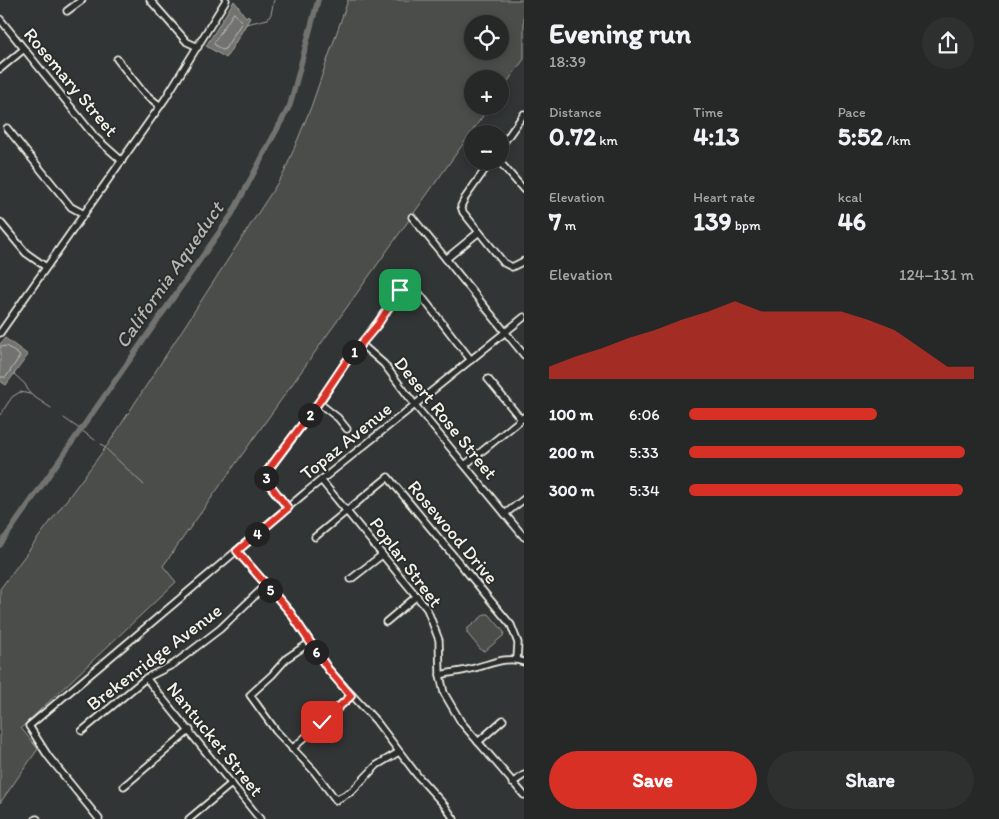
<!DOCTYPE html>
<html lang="en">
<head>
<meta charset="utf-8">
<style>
  :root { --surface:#262828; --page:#2e3030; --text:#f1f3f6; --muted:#a4a6a8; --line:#424445; --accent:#d93025 }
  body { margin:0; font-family:Itim,sans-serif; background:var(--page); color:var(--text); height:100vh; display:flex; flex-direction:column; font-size:19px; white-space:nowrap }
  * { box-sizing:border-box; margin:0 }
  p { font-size:16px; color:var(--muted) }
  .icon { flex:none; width:28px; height:28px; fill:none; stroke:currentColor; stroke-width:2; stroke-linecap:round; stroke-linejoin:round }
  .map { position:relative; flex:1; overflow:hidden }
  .details { display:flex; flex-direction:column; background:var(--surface); width:475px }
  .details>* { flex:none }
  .buttons { position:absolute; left:464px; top:15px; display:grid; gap:10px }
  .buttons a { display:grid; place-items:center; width:45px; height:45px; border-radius:50%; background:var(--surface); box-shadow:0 2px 8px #0003,0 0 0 1px var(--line); font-size:25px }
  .pin { position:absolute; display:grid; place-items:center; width:42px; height:42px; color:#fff; margin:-21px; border-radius:10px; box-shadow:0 2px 8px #0006 }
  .km { position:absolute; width:25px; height:25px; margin:-12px; border-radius:50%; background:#222; color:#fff; font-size:14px; line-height:25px; text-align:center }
  .round { display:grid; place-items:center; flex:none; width:52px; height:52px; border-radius:26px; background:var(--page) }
  .summary { display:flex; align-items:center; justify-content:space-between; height:85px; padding:0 25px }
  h1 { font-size:28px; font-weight:700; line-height:38px }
  .stats { display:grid; grid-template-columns:repeat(3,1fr); gap:8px; height:85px; padding:5px 25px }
  .stats div { display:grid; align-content:center }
  .stats b { font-size:25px; font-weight:700 }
  .stats small { font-size:14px; font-weight:400 }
  .stats p { font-size:14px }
  .chart { height:140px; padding:10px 25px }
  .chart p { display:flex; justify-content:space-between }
  .chart svg { width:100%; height:90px; margin-top:5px; fill:var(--accent); opacity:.7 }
  .button { display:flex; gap:10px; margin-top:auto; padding:10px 25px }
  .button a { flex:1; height:58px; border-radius:30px; background:var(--accent); color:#fff; font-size:20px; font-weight:700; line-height:58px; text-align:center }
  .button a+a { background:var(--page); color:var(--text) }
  ul { padding:0 25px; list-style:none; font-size:16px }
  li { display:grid; grid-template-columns:80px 60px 1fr; align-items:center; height:38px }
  li i { height:12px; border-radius:6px; background:var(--accent) }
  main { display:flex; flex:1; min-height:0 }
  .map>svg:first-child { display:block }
  .green { fill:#4b4d4c; stroke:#a09f9a; fill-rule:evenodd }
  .water { fill:#727370; stroke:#a6a5a0 }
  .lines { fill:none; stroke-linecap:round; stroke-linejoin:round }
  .shore { stroke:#c0bfb8; stroke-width:1 }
  .stream { stroke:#a6a5a0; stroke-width:1 }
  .canal { stroke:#727370; stroke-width:5.5 }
  .minor-casing { stroke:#f4f1e8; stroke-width:9 }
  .minor { stroke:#2a2d2e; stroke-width:5.5 }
  .route-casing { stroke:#fff; stroke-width:10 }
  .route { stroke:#d93025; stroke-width:6 }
  .labels { text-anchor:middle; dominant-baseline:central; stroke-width:4; stroke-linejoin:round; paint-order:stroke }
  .street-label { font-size:19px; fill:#f4f1e8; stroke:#2a2d2e }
  .water-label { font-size:20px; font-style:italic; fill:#b3b2ac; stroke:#2a2d2e }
</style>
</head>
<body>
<main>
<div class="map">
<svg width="524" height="819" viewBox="0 0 524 819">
  <rect width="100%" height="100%" fill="#323535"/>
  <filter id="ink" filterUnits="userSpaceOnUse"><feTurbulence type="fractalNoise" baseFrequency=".02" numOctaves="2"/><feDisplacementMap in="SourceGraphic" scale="10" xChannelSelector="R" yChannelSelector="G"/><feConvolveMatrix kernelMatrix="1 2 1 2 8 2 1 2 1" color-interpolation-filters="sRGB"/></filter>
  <g filter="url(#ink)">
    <g class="green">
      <path d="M 348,0 L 524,0 L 524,59 L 500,92 L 500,79 L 472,79 L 472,106 L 490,106 L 163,566 L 176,582 L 21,728 L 38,749 L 0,803 L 0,589 L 109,443 L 284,173 L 311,107 ZM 472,24 L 500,24 L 500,51 L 472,51 Z"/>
      <polygon points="485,614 489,614 504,632 503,636 485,651 481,650 467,633 467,629"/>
    </g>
    <g class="water">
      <path d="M 234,1 C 239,6 241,12 246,17 L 248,15 L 250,18 L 226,58 L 206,46 Z"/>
      <polygon points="5,338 28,355 6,385 0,381 0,344"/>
    </g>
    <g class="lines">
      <g class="shore">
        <polygon points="234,13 242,22 225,49 222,50 215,45 214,43"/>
        <polyline points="0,347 7,346 20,356 6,377 0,377"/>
      </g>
      <g class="stream">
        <polyline points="246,24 268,19 271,14 274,0"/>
        <polyline points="14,374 25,384 30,394"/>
        <polyline points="0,415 12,397 20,392 30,394 51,408"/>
        <polyline points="64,418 95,440"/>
        <polyline points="101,444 144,485"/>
      </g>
      <polyline class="canal" points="0,545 232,214 290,105 318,0"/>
      <g class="minor-casing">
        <g id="minor">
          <polyline points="150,0 187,42 198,47"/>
          <polyline points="67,11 82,0"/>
          <polyline points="0,19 95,137 122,161"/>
          <polyline points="117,59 142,91 160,106"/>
          <polyline points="0,69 24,49"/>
          <polyline points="7,128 71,207 84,214"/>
          <polyline points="500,148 524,114"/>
          <polyline points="491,161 465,198 461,206 463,212 504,263 512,267 524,261"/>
          <polyline points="499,161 524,190"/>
          <polyline points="412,217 524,355"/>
          <polyline points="0,222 26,253 46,267"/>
          <polyline points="446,259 479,232"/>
          <polyline points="0,333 165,99 226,0"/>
          <polyline points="361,344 384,364 415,405 524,537"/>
          <polyline points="488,379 521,419"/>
          <polyline points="319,403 338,418 347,429"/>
          <polyline points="465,465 524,417"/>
          <polyline points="321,480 427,609 439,640 440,675 444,693 461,722 524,795"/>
          <polyline points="288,508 271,487 265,474 319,403 346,362 377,323 400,290 408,284 415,288 471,360"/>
          <polyline points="505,514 524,499"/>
          <polyline points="315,537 388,477 511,625 518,643 517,659"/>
          <polyline points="237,551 290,612 328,669 376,721 417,775 445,806 454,819"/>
          <polyline points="351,579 382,555"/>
          <polyline points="386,622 417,596"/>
          <polyline points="309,643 287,658 272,675 250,695 276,731 314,771 336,800 352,791 377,765 399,752"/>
          <path d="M 440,675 C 453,672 466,671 478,667 C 493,663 509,656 524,662"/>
          <polyline points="146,678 260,819"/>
          <polyline points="82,731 146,678 174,664 220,629 266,585"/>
          <polyline points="478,742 503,720"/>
          <polyline points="292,749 351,696"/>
          <polyline points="512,783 524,775"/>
          <polyline points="124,786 190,730"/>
          <polyline points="36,819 37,819"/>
          <polyline points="99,819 48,756 29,726 305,493 524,317"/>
          <polyline points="189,819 231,784"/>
        </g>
      </g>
      <use href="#minor" class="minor"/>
    </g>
  </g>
  <g class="lines" filter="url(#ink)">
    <g class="route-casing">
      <polyline id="route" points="322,722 351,696 328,669 290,612 237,551 288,508 271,486 265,474 319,402 346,362 378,324 400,290"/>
    </g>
    <use href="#route" class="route"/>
  </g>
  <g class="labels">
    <g class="street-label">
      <text transform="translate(71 82) rotate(50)">Rosemary Street</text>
      <text transform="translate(446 418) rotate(51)">Desert Rose Street</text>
      <text transform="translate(346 441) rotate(-39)">Topaz Avenue</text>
      <text transform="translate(453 532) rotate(50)">Rosewood Drive</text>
      <text transform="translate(406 562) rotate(53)">Poplar Street</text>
      <text transform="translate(154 657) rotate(-37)">Brekenridge Avenue</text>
      <text transform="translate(215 739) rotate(51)">Nantucket Street</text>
    </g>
    <g class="water-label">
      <text transform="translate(169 275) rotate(-55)">California Aqueduct</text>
    </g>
  </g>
</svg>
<div class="buttons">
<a><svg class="icon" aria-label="locate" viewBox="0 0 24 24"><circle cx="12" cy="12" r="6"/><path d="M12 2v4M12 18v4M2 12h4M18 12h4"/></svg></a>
<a>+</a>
<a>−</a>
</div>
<div class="pin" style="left:400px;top:290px;background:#1e9e55"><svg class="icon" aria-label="arrive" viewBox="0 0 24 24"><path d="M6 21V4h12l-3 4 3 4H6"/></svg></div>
<div class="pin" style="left:322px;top:722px;background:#d93025"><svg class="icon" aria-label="check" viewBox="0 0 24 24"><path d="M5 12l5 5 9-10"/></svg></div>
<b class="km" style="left:354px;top:352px">1</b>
<b class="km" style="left:310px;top:415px">2</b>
<b class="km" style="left:266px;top:478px">3</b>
<b class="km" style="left:257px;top:534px">4</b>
<b class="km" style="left:270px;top:590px">5</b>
<b class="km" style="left:316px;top:652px">6</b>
</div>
<section class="details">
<div class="summary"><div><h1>Evening run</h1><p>18:39</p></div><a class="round"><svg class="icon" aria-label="share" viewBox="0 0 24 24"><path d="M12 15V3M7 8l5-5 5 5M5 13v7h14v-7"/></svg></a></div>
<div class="stats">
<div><p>Distance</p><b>0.72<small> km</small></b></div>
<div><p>Time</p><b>4:13</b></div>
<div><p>Pace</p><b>5:52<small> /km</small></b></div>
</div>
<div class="stats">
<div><p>Elevation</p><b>7<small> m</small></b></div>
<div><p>Heart rate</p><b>139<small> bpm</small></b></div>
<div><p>kcal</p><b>46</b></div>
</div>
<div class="chart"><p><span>Elevation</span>124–131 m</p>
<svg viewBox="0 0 160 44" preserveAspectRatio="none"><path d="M0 44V38L10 33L20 29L30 24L40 20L50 15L60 11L70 6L80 11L90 11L100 11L110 11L120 15L130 20L140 29L150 38L160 38V44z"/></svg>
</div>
<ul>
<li><b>100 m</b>6:06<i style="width:66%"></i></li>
<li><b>200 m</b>5:33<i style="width:97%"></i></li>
<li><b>300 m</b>5:34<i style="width:96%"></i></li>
</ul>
<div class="button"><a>Save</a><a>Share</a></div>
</section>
</main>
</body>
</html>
